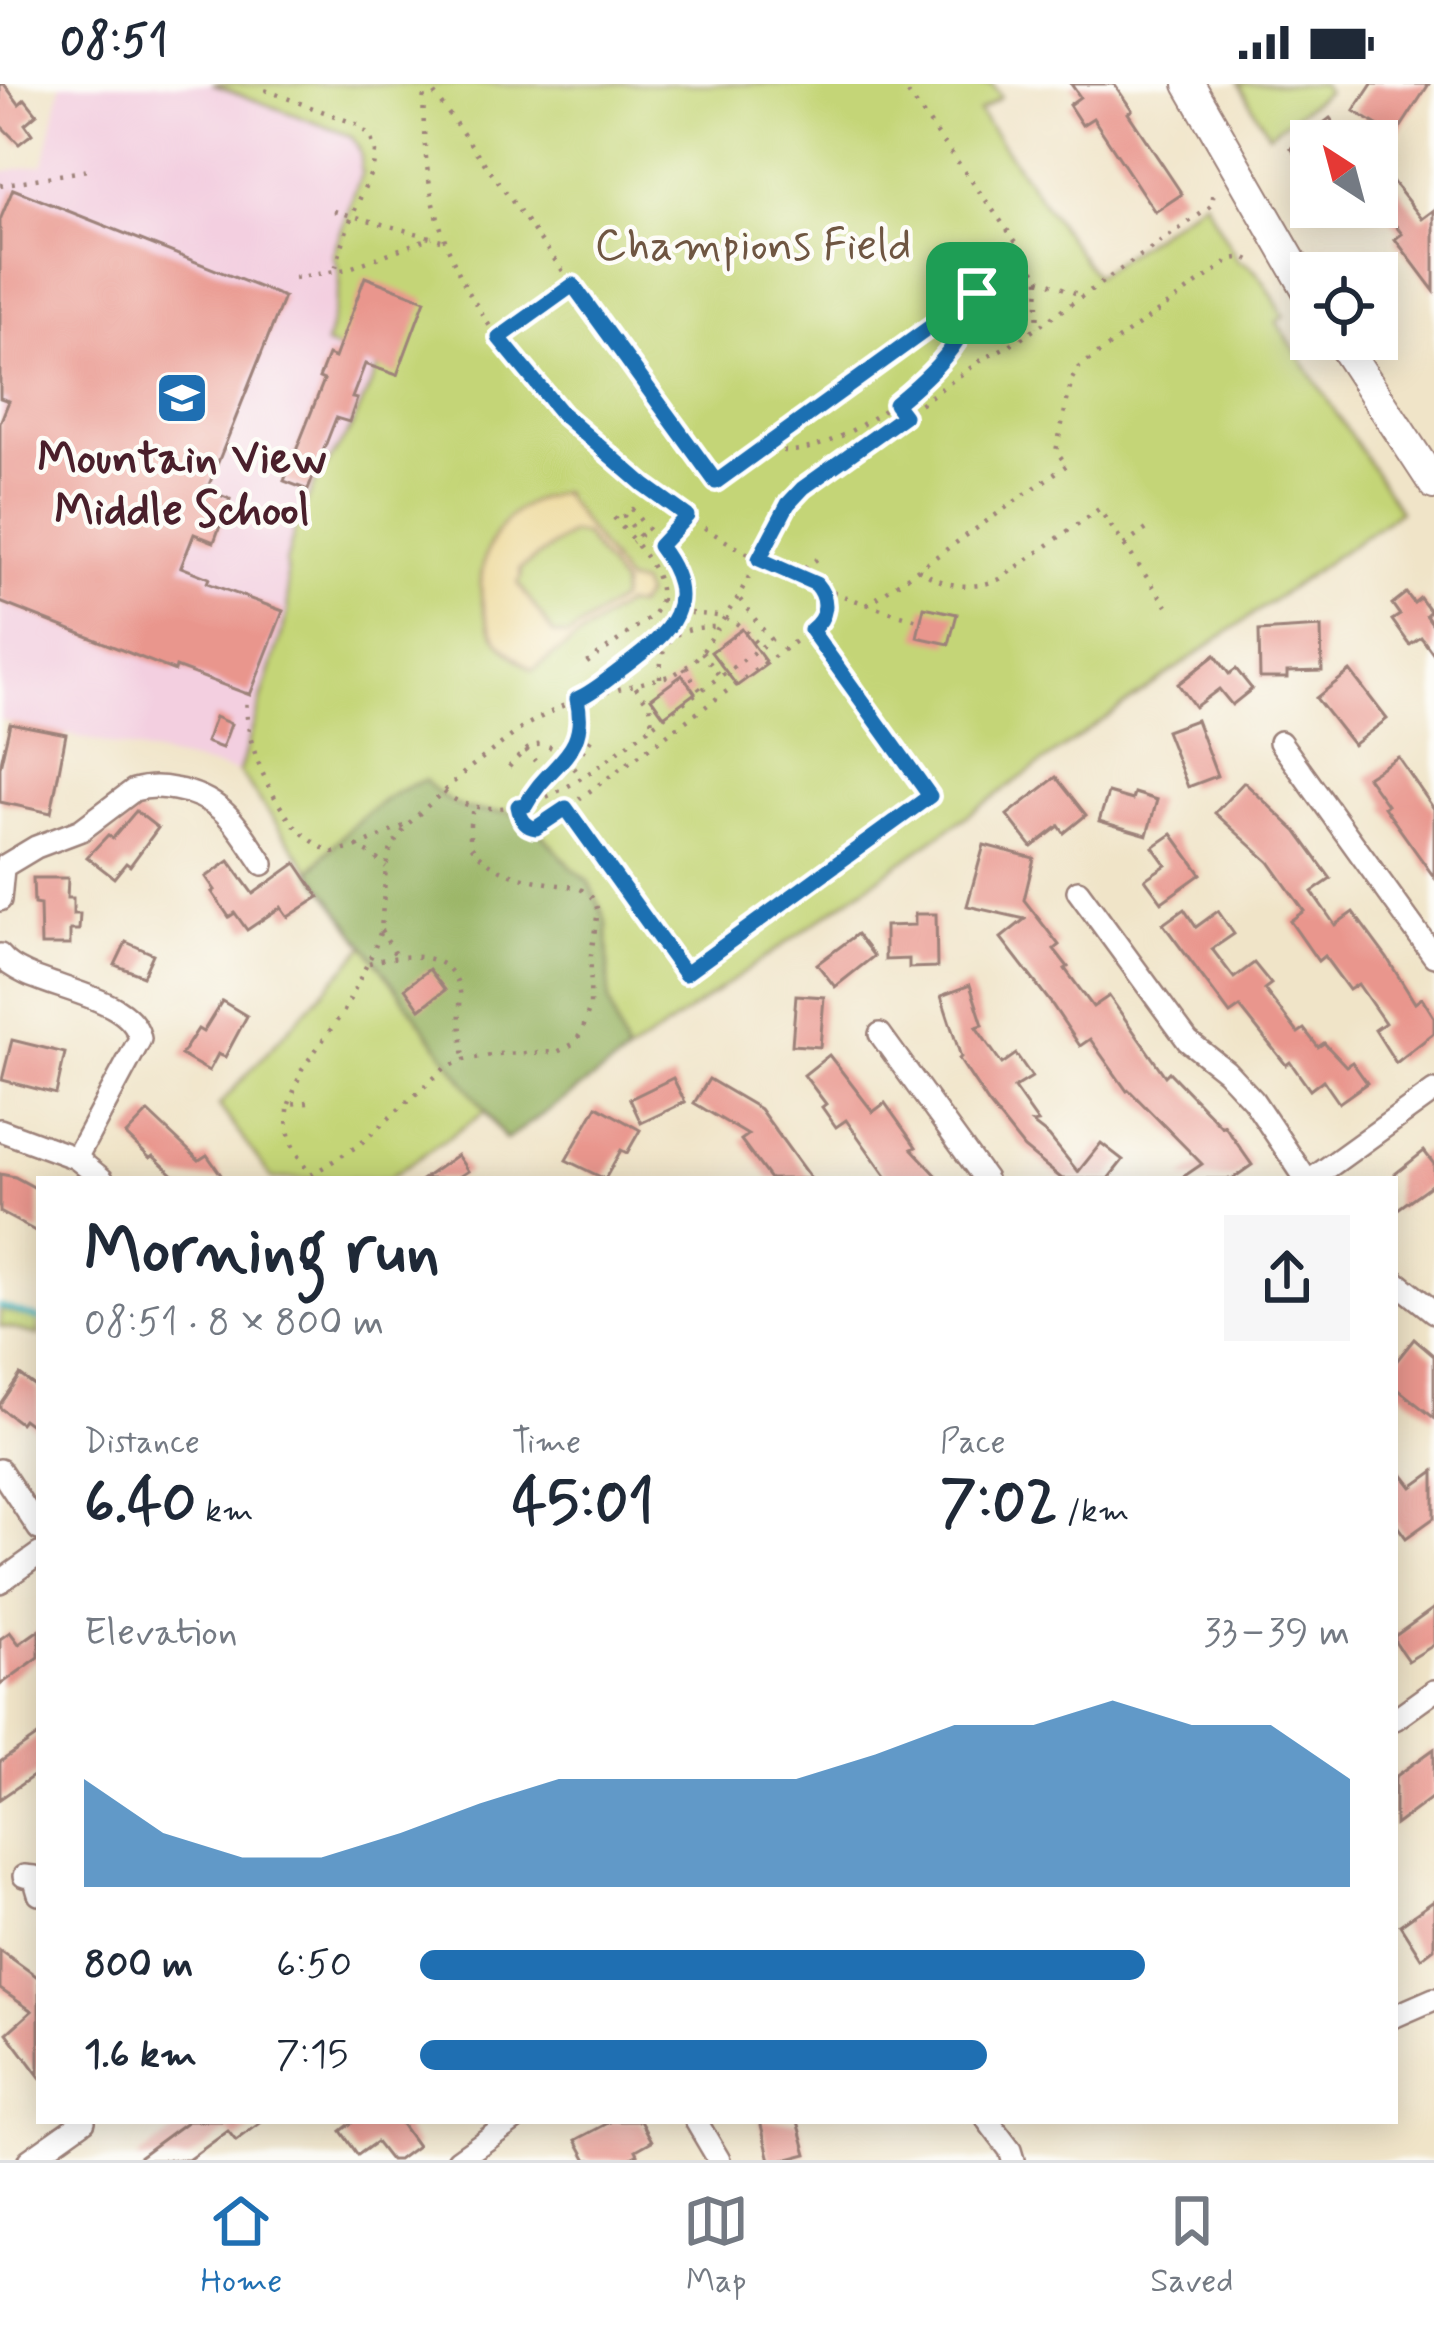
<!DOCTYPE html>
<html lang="en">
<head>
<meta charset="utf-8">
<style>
  :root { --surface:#fff; --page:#f6f6f7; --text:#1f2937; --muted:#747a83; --line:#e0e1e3; --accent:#1f6fb2 }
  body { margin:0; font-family:Mynerve,sans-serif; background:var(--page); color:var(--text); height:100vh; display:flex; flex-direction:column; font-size:45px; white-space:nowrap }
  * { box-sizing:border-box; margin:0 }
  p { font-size:39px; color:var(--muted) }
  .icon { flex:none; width:66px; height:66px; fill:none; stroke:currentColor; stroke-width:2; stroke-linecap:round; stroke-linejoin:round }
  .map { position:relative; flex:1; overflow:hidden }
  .drawer { position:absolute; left:36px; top:1092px; width:1362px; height:948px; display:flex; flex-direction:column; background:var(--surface); border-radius:0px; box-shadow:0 6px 30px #0003 }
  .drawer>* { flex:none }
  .needle { width:78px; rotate:324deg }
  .fabs { position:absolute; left:1290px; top:36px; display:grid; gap:24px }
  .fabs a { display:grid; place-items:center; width:108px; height:108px; border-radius:0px; background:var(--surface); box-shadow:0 6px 30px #0003; font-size:60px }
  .pin { position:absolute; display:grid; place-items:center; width:102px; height:102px; color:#fff; margin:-51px; border-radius:24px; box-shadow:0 6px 18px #0006 }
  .round { display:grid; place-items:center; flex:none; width:126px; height:126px; border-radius:0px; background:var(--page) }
  .head { display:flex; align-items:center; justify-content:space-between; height:204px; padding:0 48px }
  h1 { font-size:66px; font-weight:700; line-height:90px }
  .figures { display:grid; grid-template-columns:repeat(3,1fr); gap:18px; height:204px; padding:12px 48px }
  .figures div { display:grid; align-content:center }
  .figures b { font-size:60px; font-weight:700 }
  .figures small { font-size:33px; font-weight:400 }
  .figures p { font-size:33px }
  .chart { height:336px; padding:24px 48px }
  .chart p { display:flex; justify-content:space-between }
  .chart svg { width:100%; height:216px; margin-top:12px; fill:var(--accent); opacity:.7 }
  ul { padding:0 48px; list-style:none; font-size:39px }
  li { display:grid; grid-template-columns:192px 144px 1fr; align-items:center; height:90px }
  li i { height:30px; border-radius:15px; background:var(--accent) }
  .status { display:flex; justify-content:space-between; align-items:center; height:84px; padding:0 60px; background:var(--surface); direction:ltr }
  .status svg { height:33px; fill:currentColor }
  .tabs { display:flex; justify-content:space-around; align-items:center; height:168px; border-top:3px solid var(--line); background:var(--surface); font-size:33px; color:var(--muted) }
  .tabs a { display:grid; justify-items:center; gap:6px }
  .tabs .selected { color:var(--accent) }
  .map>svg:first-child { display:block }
  .built { fill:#f3cfe0 }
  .green { fill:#c4d577; stroke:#877a51; stroke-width:3 }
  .forest { fill:#9bb668; stroke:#726a4a; stroke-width:3 }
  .sand { fill:#eeda9e; stroke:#9c7c64; stroke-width:3; fill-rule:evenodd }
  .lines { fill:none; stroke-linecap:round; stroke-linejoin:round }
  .stream { stroke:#44b4bb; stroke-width:6 }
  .building { fill:#e9968d }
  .street-casing { stroke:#9d827a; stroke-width:26 }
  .secondary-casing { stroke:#9d827a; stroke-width:34 }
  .path { stroke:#9d827a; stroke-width:4.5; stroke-dasharray:3 9; stroke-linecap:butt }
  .street { stroke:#fff; stroke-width:21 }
  .secondary { stroke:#fff; stroke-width:30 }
  .route-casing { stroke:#fff; stroke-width:24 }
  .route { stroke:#1f6fb2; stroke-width:15 }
  .labels { text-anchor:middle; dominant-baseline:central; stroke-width:9; stroke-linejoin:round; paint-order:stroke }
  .park-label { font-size:45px; fill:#6f5642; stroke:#fdfcf7 }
  .poi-label { font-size:45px; font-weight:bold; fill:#4a1f2b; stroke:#fdfcf7 }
</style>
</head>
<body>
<div class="status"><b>08:51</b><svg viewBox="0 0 49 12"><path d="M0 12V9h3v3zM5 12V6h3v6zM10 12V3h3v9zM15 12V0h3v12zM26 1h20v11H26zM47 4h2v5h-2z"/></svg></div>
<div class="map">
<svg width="1434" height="2076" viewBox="0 0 1434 2076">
  <rect width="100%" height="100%" fill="#fdfcf7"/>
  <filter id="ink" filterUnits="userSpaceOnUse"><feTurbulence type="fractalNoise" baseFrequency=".00833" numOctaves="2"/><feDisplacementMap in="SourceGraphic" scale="24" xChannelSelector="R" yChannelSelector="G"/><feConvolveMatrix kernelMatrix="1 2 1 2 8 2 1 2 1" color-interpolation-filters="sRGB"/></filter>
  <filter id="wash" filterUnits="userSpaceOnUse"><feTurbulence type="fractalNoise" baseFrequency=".004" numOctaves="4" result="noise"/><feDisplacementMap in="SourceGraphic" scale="48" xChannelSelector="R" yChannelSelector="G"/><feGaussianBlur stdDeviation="2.7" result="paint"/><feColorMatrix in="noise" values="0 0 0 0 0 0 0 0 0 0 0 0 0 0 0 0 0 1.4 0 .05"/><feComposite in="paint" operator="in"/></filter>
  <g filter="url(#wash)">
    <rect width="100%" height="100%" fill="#f0e4c8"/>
    <polygon class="built" points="61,0 212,0 352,53 363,74 360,85 363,86 334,163 339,204 326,260 379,281 350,346 332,371 286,479 288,529 239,688 0,636 0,88 44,80"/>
    <g class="green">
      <path d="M 212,0 L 992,0 L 1001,13 L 979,28 L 1095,192 L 1204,116 L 1238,177 C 1260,181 1272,213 1284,232 L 1277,238 L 1400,427 L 506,1056 L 485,1028 L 388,1095 L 272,1095 L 219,1021 L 365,862 L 239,688 L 288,529 L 286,479 L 296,440 L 315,399 L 350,346 L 379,282 L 326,261 L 339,204 L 339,187 L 333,170 L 362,87 L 360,85 C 363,71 360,64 351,52 Z"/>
      <polygon points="1239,0 1322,0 1327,8 1269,50"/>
      <polygon points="0,1226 39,1236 39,1251 0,1242"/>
    </g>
    <path class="forest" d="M 425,696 C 453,728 472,728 512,728 L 526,746 L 540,748 L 571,783 L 589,798 L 607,839 L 609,918 L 627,971 L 506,1056 L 311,787 C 341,750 379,711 425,696 Z"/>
    <path class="sand" d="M 561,408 L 626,498 L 640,500 L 645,511 L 637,522 L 624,521 L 533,586 C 520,577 507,569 497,555 C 467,511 480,449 525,421 C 536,415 549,412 561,408 ZM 571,449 L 584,451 L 622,502 L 620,516 L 568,552 L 554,550 L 518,499 L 521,493 L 520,485 Z"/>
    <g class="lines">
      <polyline class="stream" points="0,1222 39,1235"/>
    </g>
    <g id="blocks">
      <g class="building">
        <polygon points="0,0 4,0 19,20 25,15 37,30 25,40 32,50 19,60 0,41"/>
        <polygon points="1071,0 1114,0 1132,26 1128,29 1182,110 1155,128 1093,34 1082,41 1069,21 1080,13"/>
        <polygon points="1372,0 1429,0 1395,52 1354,27"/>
        <polygon points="1330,34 1347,57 1311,57 1311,91 1291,64"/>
        <polygon points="1389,93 1422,135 1434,126 1434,207 1395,155 1402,150 1377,117 1377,102"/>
        <polygon points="13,105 284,213 207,406 230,415 214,458 194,450 181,483 209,494 207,499 283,527 250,611 176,583 175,587 0,518 0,339 9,317 0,314 0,136"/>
        <polygon points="365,193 425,216 397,291 365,280 352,314 357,315 349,338 336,334 308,406 284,397 324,296 319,294 328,271 335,274"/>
        <polygon points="1406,509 1414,519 1420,514 1430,527 1426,531 1434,542 1434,571 1421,553 1410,561 1392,536 1400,531 1392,520"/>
        <polygon points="924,523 957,530 949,560 917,553"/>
        <polygon points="1321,543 1322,587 1287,588 1287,594 1260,594 1259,547"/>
        <polygon points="742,545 767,580 737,602 711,568"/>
        <polygon points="1215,571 1229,590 1236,585 1252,605 1232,621 1219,605 1195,623 1178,600"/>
        <polygon points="1350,587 1387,635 1353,661 1316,614"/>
        <polygon points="682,591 695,609 664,632 651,614"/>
        <polygon points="215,633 231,640 222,664 206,658"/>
        <polygon points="1196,636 1217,692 1188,703 1166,647"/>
        <polygon points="10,639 66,650 51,729 0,718 0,683"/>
        <polygon points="1398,673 1434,725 1434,793 1384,723 1387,721 1367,693"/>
        <polygon points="1056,693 1086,731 1064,749 1059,742 1032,763 1007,731"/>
        <polygon points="1244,698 1297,748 1331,795 1312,808 1335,841 1353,828 1387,874 1415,919 1422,914 1434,933 1434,949 1396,979 1375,946 1385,939 1358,900 1349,906 1324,872 1318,877 1290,837 1304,827 1269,778 1215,729"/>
        <polygon points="1108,709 1132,716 1134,709 1157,716 1147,751 1099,737"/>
        <polygon points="136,727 158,744 130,782 126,779 114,794 87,773 108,751 113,754"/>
        <polygon points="1172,750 1201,790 1162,818 1145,795 1166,781 1153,763"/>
        <polygon points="984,761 1034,774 1024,816 1059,861 1054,865 1068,883 1065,885 1093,923 1109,912 1165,992 1169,988 1222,1043 1224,1041 1252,1081 1232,1095 1180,1095 1202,1080 1129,1006 1127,1007 1090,955 1080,962 1051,919 1001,854 1025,835 967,822"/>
        <polygon points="229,777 253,810 296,779 319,813 288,833 281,823 247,846 235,829 229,833 212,808 215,806 206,793"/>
        <polygon points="33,794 68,794 67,814 73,814 73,830 80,830 79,846 70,846 70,861 41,861 40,821 34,820"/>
        <polygon points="1184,825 1196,843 1218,827 1234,850 1212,865 1234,894 1254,879 1271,900 1264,905 1298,949 1304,945 1318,963 1324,959 1346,982 1352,978 1367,999 1339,1019 1323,996 1310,1006 1290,978 1286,981 1240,923 1230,930 1163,840"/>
        <polygon points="915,830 936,830 937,883 909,884 909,875 885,876 885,842 915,841"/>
        <polygon points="857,850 874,872 835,903 817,880"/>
        <polygon points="126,858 153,870 143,892 115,881"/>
        <polygon points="429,885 445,906 420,925 405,904"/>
        <polygon points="970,901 983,941 976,943 1002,980 1016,970 1032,993 1014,1004 1038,1038 1032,1039 1049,1052 1078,1088 1101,1059 1123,1076 1108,1095 1062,1095 1024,1064 989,1020 959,975 961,973 941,912"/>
        <polygon points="796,911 824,913 820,963 792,961"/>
        <polygon points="222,917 247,932 225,973 218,970 209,987 181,971 198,945 203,948"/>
        <polygon points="12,956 65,969 56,1010 2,996"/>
        <polygon points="829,971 873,1028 885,1019 916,1063 912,1065 940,1095 888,1095 846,1036 836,1043 822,1023 826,1020 804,991"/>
        <polygon points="673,994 685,1018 641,1039 630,1015"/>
        <polygon points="709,995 760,1025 811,1095 770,1095 741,1056 748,1051 694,1019"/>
        <polygon points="597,1022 640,1046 627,1069 621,1066 605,1095 566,1076"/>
        <polygon points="148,1028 199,1076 207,1071 224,1095 178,1095 153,1072 150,1074 126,1051"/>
        <polygon points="1424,1067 1434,1080 1434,1099 1395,1127 1395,1090"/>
        <polygon points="457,1071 468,1087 456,1095 423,1095"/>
        <polygon points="0,1090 15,1093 39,1106 39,1149 0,1128"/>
        <polygon points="1414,1255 1434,1272 1434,1334 1395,1303 1395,1279"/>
        <polygon points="20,1291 39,1305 39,1347 23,1335 20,1339 0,1324 0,1320"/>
        <polygon points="1395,1381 1412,1403 1434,1387 1434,1434 1406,1454 1395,1439"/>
        <polygon points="1434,1524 1434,1561 1408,1577 1395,1558 1395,1552"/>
        <polygon points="39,1546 39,1573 0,1601 0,1555 10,1548 19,1560"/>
        <polygon points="39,1651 39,1688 0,1715 0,1678"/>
        <polygon points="1434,1665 1434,1712 1395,1741 1395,1693"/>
        <polygon points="1434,1817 1434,1864 1421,1874 1400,1841"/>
        <polygon points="0,1866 39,1894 39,1992 7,1949 32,1927 0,1905"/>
        <polygon points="188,2037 263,2037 236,2057 228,2047 188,2076 135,2076"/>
        <polygon points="354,2037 399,2037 417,2062 398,2076 390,2076 376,2058 358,2071 341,2047"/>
        <polygon points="612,2037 641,2037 652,2057 636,2066 638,2070 628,2076 587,2076 576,2056"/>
        <polygon points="760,2037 798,2037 807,2070 784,2076 770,2076"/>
      </g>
    </g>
  </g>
  <g filter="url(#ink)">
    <use href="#blocks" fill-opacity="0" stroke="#9d827a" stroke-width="3"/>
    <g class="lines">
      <g class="street-casing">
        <g id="street">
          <polyline points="1280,658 1434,872"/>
          <polyline points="1078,807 1188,957 1226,987 1253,1016 1306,1095"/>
          <path d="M 0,816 L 3,785 L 6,781 L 36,763 L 81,746 L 134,706 C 148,702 160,702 174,705 C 223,713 237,742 263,780"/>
          <path d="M 0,871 C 26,906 131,906 140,955 L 76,1074"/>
          <polyline points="880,950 985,1095"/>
          <polyline points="0,1046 76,1074 102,1095"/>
          <polyline points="1312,1095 1434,1007"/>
          <polyline points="1395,1197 1434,1228"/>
          <polyline points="0,1386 39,1445"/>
          <polyline points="0,1498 39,1470"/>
          <polyline points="1395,1635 1434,1607"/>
          <polyline points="24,1792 34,1793 39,1810"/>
          <polyline points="1395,1932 1434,1915"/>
          <polyline points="696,2037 719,2076"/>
          <polyline points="988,2037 1010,2066 1013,2076"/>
          <polyline points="29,2076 84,2037"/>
          <polyline points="458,2076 513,2037"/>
        </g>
      </g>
      <g class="secondary-casing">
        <g id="secondary">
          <polyline points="1189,0 1311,212"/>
          <polyline points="1339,255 1434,400"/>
        </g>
      </g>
      <g class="path">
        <path d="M 424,0 C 422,53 426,103 444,153 C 493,294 658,431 791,491 C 833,510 877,524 921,537"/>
        <polyline points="427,0 716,398 1027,173"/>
        <polyline points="901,0 1027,173 1039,195 1037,244"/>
        <polyline points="265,6 359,41 371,54 375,68 373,84 348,142 335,186"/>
        <polyline points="0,101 94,85"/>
        <polyline points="334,127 445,157"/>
        <polyline points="294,194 347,185 432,153"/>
        <polyline points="1039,195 1083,212"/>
        <polyline points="499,254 573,201"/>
        <path d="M 760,360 C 768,363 778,367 787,367 C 839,368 926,301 955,260 C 966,244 973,228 977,209"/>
        <polyline points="1124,461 1151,442"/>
        <polyline points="659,462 687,432"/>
        <path d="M 918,485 C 945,503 970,507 1000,495 L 1099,425 L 1167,522"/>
        <polyline points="795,491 824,470"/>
        <polyline points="660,516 681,518"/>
        <polyline points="867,521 1067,381 1056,367 1072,295 1078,284 1232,175 1244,173 1255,179"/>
        <path d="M 678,527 C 722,535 729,524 760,564"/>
        <polyline points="702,568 720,593"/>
        <path d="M 587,579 L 653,531 C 678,497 632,457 612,431"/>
        <polyline points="684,584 701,607"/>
        <path d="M 660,594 C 660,551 679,542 720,543"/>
        <path d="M 248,608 C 239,648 271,720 301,748 C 310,756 321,763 332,769 L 357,763 L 371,770 L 386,783"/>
        <path d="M 587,611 C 625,583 698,546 677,489 C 668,466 646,445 632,425 L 624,432 L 640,452 L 632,458"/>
        <polyline points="654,640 771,556 738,513"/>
        <polyline points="526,666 535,677"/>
        <polyline points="567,674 581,693"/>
        <path d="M 509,683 C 536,653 537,658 570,671 L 582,668 L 591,655"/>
        <path d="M 444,708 C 457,719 470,723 487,724 C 553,727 602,678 652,642 L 650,622 L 634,601"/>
        <path d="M 526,721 C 549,679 590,672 577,615"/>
        <polyline points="518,722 521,733 529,744 542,742 816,542 825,526 820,504"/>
        <polyline points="566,723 685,890 930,712 811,546"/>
        <polyline points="357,763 406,741"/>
        <polyline points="381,846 396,872"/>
        <path d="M 369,879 C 400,870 452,864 460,907 C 461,917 459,927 460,937 C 461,950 463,963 464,976"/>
        <path d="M 308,1018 L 289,1020 C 283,1052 295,1070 314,1095"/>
        <polyline points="289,1020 302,985 344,927 374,866 381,846 386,783 391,764 408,740 468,685 526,641 572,617 673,591 691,580 702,568 738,513 788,420 803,404 980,277 1022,254 1202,129 1212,121 1214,105"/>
        <path d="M 311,1091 L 359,1061 L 445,984 L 464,976 L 497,970 L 557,968 L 573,960 L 582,948 L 590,922 L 591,870 L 598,827 C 595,819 595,815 588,810 C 580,803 569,802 559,801 C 526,795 490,790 470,760 L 470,740 L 473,723"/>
      </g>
      <use href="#street" class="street"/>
      <use href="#secondary" class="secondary"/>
    </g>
  </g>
  <g class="lines" filter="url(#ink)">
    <g class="route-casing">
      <path id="route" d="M 573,201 L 716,398 L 977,209 C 967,257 932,290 895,320 L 904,332 L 803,404 L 788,420 L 759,475 L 816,500 C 830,516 827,534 811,546 L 930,712 L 685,890 L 566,724 L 536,744 C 524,743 520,733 518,722 L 526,721 C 548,678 590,672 577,615 C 594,608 609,594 624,583 C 672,547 703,519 659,462 L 687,432 L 644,401 L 562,330 L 499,254 Z"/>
    </g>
    <use href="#route" class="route"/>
  </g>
  <defs>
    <g id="school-square" transform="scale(2.7)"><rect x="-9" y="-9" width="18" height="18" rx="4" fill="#1f6fb2" stroke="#fdfcf7"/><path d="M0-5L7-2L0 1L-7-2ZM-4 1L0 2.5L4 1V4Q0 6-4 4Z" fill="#fff"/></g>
  </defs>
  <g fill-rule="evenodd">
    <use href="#school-square" x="182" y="314"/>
  </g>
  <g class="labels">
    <g class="park-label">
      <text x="753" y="162">Champions Field</text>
    </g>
    <g class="poi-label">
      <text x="182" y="375">Mountain View<tspan x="182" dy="52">Middle School</tspan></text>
    </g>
  </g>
</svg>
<div class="fabs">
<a><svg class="needle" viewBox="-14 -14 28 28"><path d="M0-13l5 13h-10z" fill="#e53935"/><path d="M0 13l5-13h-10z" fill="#747a83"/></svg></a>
<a><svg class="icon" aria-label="locate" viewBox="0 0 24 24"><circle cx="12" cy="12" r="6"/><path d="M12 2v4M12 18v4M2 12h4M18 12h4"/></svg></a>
</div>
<div class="pin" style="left:977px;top:209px;background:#1e9e55"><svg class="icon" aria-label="arrive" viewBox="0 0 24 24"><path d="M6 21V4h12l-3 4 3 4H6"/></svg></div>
<section class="drawer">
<div class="head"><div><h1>Morning run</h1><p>08:51 · 8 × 800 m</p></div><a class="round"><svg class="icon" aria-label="share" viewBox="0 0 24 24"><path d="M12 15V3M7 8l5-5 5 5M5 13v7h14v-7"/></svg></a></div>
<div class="figures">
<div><p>Distance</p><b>6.40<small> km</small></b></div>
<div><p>Time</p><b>45:01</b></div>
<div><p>Pace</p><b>7:02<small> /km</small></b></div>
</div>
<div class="chart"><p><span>Elevation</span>33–39 m</p>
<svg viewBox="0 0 160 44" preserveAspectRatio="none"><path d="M0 44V22L10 33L20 38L30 38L40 33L50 27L60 22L70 22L80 22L90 22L100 17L110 11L120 11L130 6L140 11L150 11L160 22V44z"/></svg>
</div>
<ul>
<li><b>800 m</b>6:50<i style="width:78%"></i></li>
<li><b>1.6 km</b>7:15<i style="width:61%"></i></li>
</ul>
</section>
</div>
<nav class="tabs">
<a class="selected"><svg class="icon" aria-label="home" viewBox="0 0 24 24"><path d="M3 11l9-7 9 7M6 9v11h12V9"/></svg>Home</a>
<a><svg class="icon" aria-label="map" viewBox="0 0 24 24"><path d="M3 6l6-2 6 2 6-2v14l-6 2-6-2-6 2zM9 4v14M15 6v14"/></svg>Map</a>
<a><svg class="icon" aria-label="saved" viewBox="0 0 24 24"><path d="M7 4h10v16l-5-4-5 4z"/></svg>Saved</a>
</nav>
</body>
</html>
